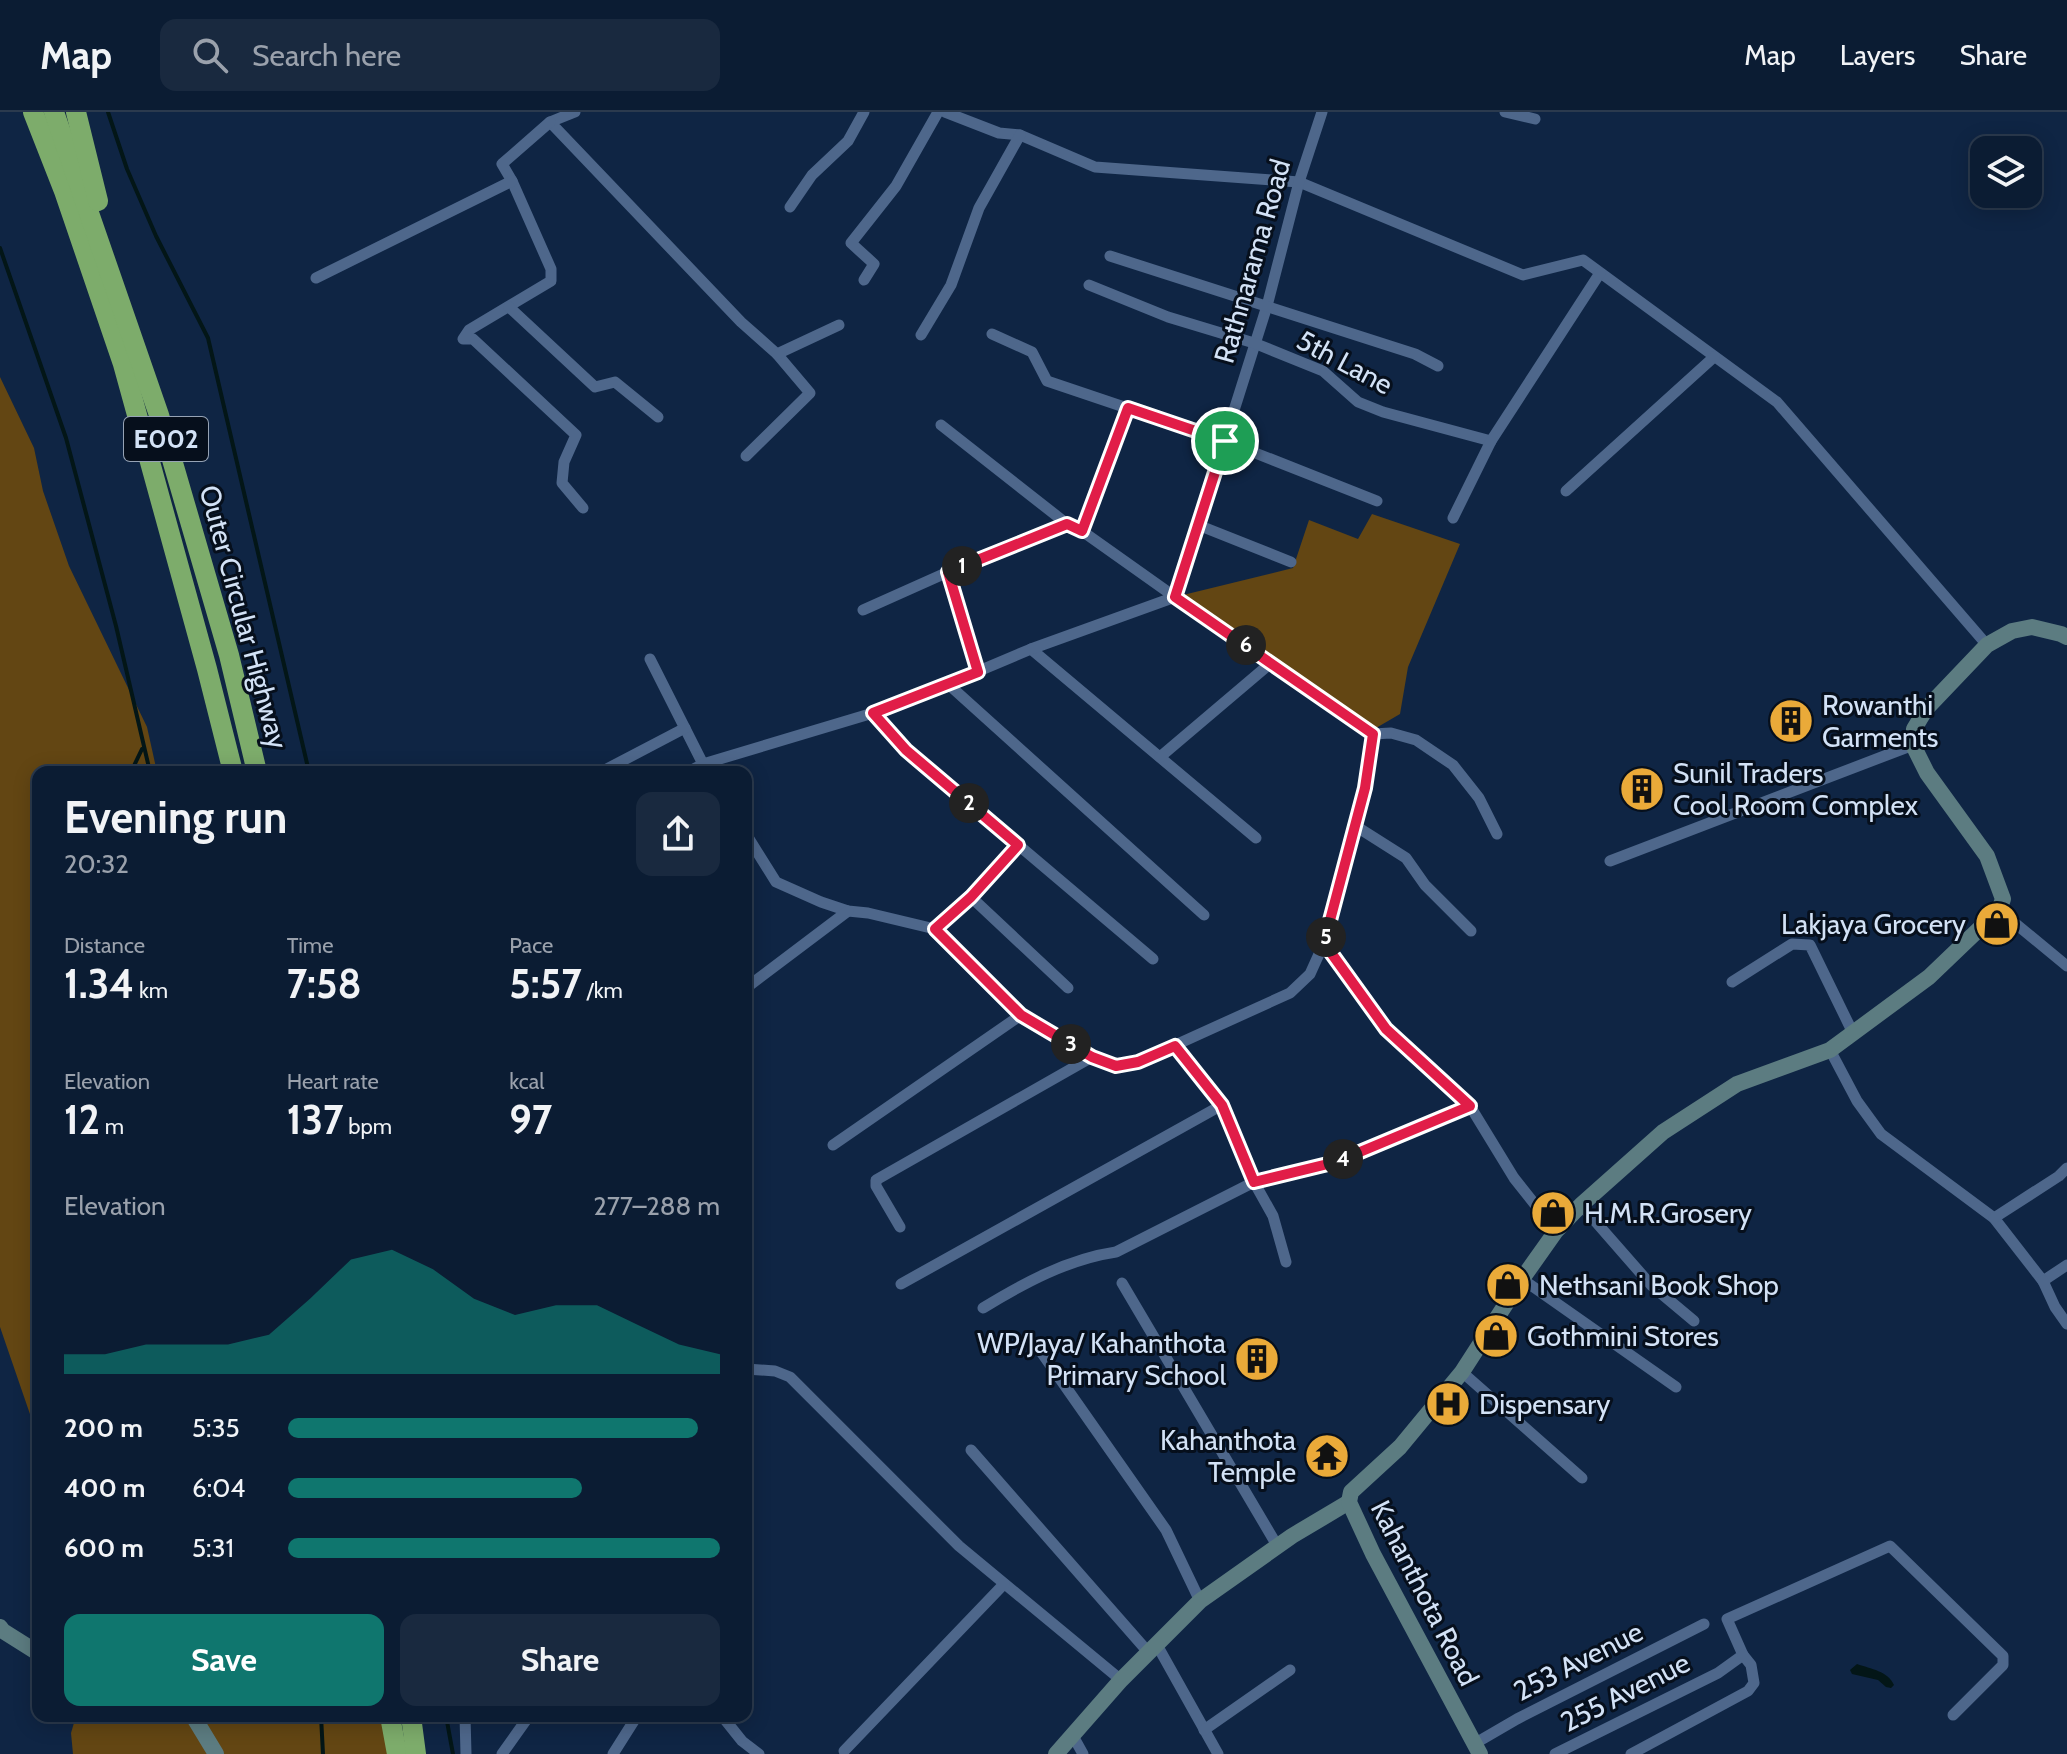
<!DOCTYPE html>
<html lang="en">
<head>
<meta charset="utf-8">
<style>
  :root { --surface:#0b1c33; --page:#19293f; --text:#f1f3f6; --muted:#9aa1ac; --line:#2b3a4e; --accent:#0f766e }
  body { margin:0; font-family:Cabin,sans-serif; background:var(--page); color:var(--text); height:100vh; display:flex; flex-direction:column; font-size:30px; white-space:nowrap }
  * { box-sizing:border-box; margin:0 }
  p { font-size:26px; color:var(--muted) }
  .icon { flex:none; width:44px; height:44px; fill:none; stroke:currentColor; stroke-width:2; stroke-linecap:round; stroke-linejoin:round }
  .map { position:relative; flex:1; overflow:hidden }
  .panel { position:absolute; left:32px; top:654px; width:720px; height:956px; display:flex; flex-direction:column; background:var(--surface); border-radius:16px; box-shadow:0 4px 20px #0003,0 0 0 2px var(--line) }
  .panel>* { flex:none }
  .controls { position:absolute; left:1970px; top:24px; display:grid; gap:16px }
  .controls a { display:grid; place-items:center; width:72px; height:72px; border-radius:16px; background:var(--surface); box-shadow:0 4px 20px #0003,0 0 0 2px var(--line); font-size:40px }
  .pin { position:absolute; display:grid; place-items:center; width:68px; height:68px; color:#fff; margin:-34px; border:4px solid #fff; border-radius:50%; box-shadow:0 2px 8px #0007 }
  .km { position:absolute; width:40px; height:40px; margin:-20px; border-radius:50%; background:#222; color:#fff; font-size:22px; line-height:40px; text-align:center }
  .round { display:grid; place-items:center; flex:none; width:84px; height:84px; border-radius:16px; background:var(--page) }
  .head { display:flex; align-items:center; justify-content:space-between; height:136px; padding:0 32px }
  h1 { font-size:44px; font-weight:700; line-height:60px }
  .metrics { display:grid; grid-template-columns:repeat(3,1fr); gap:12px; height:136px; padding:8px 32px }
  .metrics div { display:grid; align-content:center }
  .metrics b { font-size:40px; font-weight:700 }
  .metrics small { font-size:22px; font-weight:400 }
  .metrics p { font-size:22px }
  .chart { height:224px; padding:16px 32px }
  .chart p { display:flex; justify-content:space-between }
  .chart svg { width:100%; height:144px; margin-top:8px; fill:var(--accent); opacity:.7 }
  .button { display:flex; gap:16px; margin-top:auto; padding:16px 32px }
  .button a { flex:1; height:92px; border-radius:16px; background:var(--accent); color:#fff; font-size:32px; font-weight:700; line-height:92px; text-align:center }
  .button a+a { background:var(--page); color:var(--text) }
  ul { padding:0 32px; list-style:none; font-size:26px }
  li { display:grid; grid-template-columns:128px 96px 1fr; align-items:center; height:60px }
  li i { height:20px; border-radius:10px; background:var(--accent) }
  header { display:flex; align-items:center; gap:48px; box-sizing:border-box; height:112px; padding:0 40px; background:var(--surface); border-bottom:2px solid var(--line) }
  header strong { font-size:38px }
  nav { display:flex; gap:44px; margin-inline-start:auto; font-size:28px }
  .search { width:560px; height:72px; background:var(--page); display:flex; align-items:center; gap:20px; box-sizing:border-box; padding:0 28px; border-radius:16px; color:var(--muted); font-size:30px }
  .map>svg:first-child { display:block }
  .green { fill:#634613 }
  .water { fill:#031617 }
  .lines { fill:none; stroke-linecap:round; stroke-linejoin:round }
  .stream { stroke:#031617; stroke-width:4 }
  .street { stroke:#4e678b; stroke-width:11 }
  .secondary { stroke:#5c7c81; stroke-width:16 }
  .highway { stroke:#7dac6b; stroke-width:20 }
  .route-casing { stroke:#fff; stroke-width:16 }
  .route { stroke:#e11d48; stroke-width:10 }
  .labels { text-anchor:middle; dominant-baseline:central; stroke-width:6; stroke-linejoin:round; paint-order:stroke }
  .shield { fill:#060f1c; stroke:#96a3b5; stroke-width:2 }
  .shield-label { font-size:26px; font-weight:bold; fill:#d3e2f6 }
  .street-label { font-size:28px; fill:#d3e2f6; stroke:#060f1c }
  .poi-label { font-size:28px; fill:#d3e2f6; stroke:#060f1c; text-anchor:start }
</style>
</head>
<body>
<header>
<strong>Map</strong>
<div class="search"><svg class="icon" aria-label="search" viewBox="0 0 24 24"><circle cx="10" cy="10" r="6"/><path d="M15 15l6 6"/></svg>Search here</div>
<nav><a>Map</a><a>Layers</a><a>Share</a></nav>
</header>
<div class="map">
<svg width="2067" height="1642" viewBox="0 0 2067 1642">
  <rect width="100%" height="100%" fill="#0f2544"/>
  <g class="green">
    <polygon points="0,265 34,336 43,379 69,454 147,615 157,660 38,660 38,1317 32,1308 0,1215"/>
    <polygon points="1372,402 1460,432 1408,555 1400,602 1376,616 1183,483 1293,456 1309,408 1358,427"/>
    <polygon points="76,1604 383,1604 389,1642 73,1642 71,1621"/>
  </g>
  <path class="water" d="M 1857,1552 C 1871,1557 1888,1559 1894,1573 L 1891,1576 L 1886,1575 L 1878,1568 L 1852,1562 L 1850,1558 Z"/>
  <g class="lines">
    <g class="stream">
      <polyline points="108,0 127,57 156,124 208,226 309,660"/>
      <polyline points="0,136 66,326 116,514 150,660"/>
      <polyline points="131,660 142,637"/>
      <polyline points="321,1604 323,1642"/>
      <polyline points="446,1604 453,1642"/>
    </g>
    <g class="street">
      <polyline points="575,0 550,10 741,210 777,242 810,281 746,344"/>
      <polyline points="945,0 999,21 1020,23 1095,55 1299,70 1523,163 1583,148 1777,290 1987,533"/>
      <polyline points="1322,0 1299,70 1267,194 1175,485 1373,622 1365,676 1324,831 1386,917 1470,994 1514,1066 1556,1119"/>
      <polyline points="1505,0 1535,7"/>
      <polyline points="550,10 502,52 512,69 551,157 551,169 469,218 463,227 473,227 576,323 564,350 562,371 583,396"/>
      <polyline points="790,95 812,63 848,29 864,0"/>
      <polyline points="1110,144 1415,242 1438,254"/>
      <polyline points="316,166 512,69"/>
      <polyline points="864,168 874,152 851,131 896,74 938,0"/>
      <polyline points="1089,173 1168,205 1254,231 1323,259 1358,290 1383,300 1491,329"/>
      <polyline points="509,195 595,275 615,270 658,305"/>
      <polyline points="992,222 1032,240 1047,269 1225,329 1377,389"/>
      <polyline points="921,223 951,173 979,96 1020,23"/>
      <polyline points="777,242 839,213"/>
      <polyline points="1566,379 1714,245"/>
      <polyline points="1453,406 1491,329 1600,161"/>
      <polyline points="1198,413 1291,450"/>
      <polyline points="1082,419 1128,296"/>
      <polyline points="948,460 978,560"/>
      <polyline points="863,498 948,460 1067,412"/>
      <polyline points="1031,537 1256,726"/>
      <polyline points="650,547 703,652 709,660"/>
      <polyline points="948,572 1204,803"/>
      <polyline points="873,601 906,638 1153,847"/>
      <polyline points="1373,622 1391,621 1416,628 1453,653 1479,686 1497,722"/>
      <polyline points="1160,645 1272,550"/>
      <polyline points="601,660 685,616"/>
      <polyline points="688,660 703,652 873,601 948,572 1031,537 1175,485 1082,419 1067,412 941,313"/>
      <polyline points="1354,713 1406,746 1425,773 1471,819"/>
      <polyline points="746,722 776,770 821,790 848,799 868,801 935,817 1021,903 1092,945 1116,954 1138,950 1290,881 1310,862 1324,831"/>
      <polyline points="1018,733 971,785 1068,876"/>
      <polyline points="1610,749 1913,633"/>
      <polyline points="1999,798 2067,854"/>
      <polyline points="935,817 971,785"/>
      <polyline points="1732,870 1792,832 1810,833 1853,921"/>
      <polyline points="746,876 848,799"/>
      <polyline points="1175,934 1222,993 1254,1070 1273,1104 1286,1150"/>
      <polyline points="1830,938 1857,989 1881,1022 1994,1106 2043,1169 2067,1153"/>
      <polyline points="833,1033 1021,903"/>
      <polyline points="1581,1093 1651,1173 1694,1209"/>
      <polyline points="1994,1106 2059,1064 2067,1056"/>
      <polyline points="900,1115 876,1074 876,1068 1092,945"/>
      <polyline points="1522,1167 1676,1275"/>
      <polyline points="2043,1169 2055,1195 2067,1212"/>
      <polyline points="1122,1171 1278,1435"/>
      <polyline points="901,1172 1222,993"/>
      <path d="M 983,1196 C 1024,1171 1068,1147 1116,1140 L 1254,1070 L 1336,1050 L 1470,994"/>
      <polyline points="1037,1234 1166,1418 1200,1489"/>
      <polyline points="746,1257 775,1259 790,1265 959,1434 1121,1568"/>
      <polyline points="1462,1260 1582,1366"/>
      <polyline points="971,1338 1149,1541"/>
      <polyline points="1157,1533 1218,1642"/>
      <polyline points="465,1604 466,1642"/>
      <polyline points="722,1604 742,1629 759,1642"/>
      <polyline points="1204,1618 1290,1558"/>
      <polyline points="1073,1624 1083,1642"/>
      <polyline points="1474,1632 1517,1607 1704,1512"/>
      <polyline points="844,1639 1004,1472"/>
      <polyline points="502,1642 529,1604"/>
      <polyline points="613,1642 637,1604"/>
      <polyline points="1555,1642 1718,1561 1743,1543 1727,1507 1890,1434 2003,1544 2003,1553 1953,1603"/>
      <polyline points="1631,1642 1748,1579 1754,1571 1751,1553 1743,1543"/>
    </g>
    <g class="secondary">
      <polyline points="0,1515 3,1519 38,1541"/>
      <polyline points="193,1604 216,1642"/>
      <polyline points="1056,1642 1121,1568 1200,1489 1292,1424 1349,1390"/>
      <polyline points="1480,1642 1373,1442 1349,1390 1351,1380 1400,1335 1462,1260 1522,1167 1556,1119 1581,1093 1663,1020 1737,972 1830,938 1929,865 1999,798 2003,787 1987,744 1927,661 1913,633 1914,617 1926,597 1987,533 2012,519 2032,515 2061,522 2067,525"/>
    </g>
    <g class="highway">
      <polyline points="33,0 64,79 123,252 207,557 233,660"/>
      <polyline points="54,0 159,303 229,543 257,660"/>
      <polyline points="76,0 98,89"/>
      <polyline points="390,1604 397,1642"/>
      <polyline points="411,1604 416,1642"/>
    </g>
  </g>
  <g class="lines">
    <g class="route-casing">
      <polygon id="route" points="1128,296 1225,329 1175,485 1373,622 1365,676 1324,831 1386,917 1470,994 1336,1050 1254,1070 1222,993 1175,934 1138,950 1116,954 1092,945 1021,903 935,817 971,785 1018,733 906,638 873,601 978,560 948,460 1067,412 1082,419"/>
    </g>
    <use href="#route" class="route"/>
  </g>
  <defs>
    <g id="building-disc" transform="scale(2.3)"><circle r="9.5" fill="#eaaa39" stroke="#060f1c"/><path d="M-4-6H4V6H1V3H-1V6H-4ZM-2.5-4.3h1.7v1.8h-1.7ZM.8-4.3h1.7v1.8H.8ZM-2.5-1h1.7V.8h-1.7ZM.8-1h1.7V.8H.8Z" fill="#111"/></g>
    <g id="shop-disc" transform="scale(2.3)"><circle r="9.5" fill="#eaaa39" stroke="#060f1c"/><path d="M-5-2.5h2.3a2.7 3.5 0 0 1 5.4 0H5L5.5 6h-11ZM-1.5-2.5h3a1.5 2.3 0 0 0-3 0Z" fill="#111"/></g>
    <g id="hospital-disc" transform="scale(2.3)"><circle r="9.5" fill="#eaaa39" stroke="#060f1c"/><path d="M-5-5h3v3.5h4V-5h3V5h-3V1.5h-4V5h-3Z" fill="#111"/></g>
    <g id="temple-disc" transform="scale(2.3)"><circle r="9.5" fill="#eaaa39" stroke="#060f1c"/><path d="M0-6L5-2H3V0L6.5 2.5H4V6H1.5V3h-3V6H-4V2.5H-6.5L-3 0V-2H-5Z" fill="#111"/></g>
  </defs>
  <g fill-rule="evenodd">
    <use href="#building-disc" x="1791" y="609"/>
    <use href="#building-disc" x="1642" y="677"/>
    <use href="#shop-disc" x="1997" y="812"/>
    <use href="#shop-disc" x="1553" y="1101"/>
    <use href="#shop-disc" x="1508" y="1173"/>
    <use href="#shop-disc" x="1496" y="1224"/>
    <use href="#building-disc" x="1257" y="1247"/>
    <use href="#hospital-disc" x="1448" y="1292"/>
    <use href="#temple-disc" x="1327" y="1344"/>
  </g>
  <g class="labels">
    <rect class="shield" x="124" y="305" width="84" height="44" rx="6"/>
    <g class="shield-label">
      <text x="166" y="327">E002</text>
    </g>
    <g class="street-label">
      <text transform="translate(1252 149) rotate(-74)">Rathnarama Road</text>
      <text transform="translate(1345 250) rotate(28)">5th Lane</text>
      <text transform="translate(244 505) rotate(75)">Outer Circular Highway</text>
      <text transform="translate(1425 1481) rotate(63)">Kahanthota Road</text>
      <text transform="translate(1578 1549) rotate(-27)">253 Avenue</text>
      <text transform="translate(1625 1580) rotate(-27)">255 Avenue</text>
    </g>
    <g class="poi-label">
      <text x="1822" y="593">Rowanthi<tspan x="1822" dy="32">Garments</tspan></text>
      <text x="1673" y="661">Sunil Traders<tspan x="1673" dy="32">Cool Room Complex</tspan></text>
      <text x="1966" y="812" text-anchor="end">Lakjaya Grocery</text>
      <text x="1584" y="1101">H.M.R.Grosery</text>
      <text x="1539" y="1173">Nethsani Book Shop</text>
      <text x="1527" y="1224">Gothmini Stores</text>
      <text x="1226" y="1231" text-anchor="end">WP/Jaya/ Kahanthota<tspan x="1226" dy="32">Primary School</tspan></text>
      <text x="1479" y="1292">Dispensary</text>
      <text x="1296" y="1328" text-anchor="end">Kahanthota<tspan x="1296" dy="32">Temple</tspan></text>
    </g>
  </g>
</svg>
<div class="controls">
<a><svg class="icon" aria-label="layers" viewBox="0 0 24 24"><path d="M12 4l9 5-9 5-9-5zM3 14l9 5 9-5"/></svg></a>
</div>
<div class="pin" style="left:1225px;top:329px;background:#1e9e55"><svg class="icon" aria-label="arrive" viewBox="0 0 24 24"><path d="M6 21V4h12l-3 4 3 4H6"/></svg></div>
<b class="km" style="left:962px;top:454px">1</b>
<b class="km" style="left:969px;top:691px">2</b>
<b class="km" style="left:1071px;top:932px">3</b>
<b class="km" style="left:1343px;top:1047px">4</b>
<b class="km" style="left:1326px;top:825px">5</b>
<b class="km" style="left:1246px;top:533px">6</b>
<section class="panel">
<div class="head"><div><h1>Evening run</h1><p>20:32</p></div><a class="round"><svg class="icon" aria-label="share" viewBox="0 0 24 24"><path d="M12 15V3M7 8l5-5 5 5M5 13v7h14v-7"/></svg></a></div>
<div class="metrics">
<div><p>Distance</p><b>1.34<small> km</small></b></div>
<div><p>Time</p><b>7:58</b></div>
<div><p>Pace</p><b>5:57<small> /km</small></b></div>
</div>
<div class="metrics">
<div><p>Elevation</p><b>12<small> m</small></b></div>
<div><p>Heart rate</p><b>137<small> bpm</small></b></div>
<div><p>kcal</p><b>97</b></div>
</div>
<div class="chart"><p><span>Elevation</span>277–288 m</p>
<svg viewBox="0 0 160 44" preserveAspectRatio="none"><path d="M0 44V38L10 38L20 35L30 35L40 35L50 32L60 21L70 9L80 6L90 12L100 21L110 26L120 23L130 23L140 29L150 35L160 38V44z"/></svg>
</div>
<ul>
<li><b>200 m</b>5:35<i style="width:95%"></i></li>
<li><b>400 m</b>6:04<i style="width:68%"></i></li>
<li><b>600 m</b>5:31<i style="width:100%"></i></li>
</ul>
<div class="button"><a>Save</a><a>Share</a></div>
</section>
</div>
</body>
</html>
